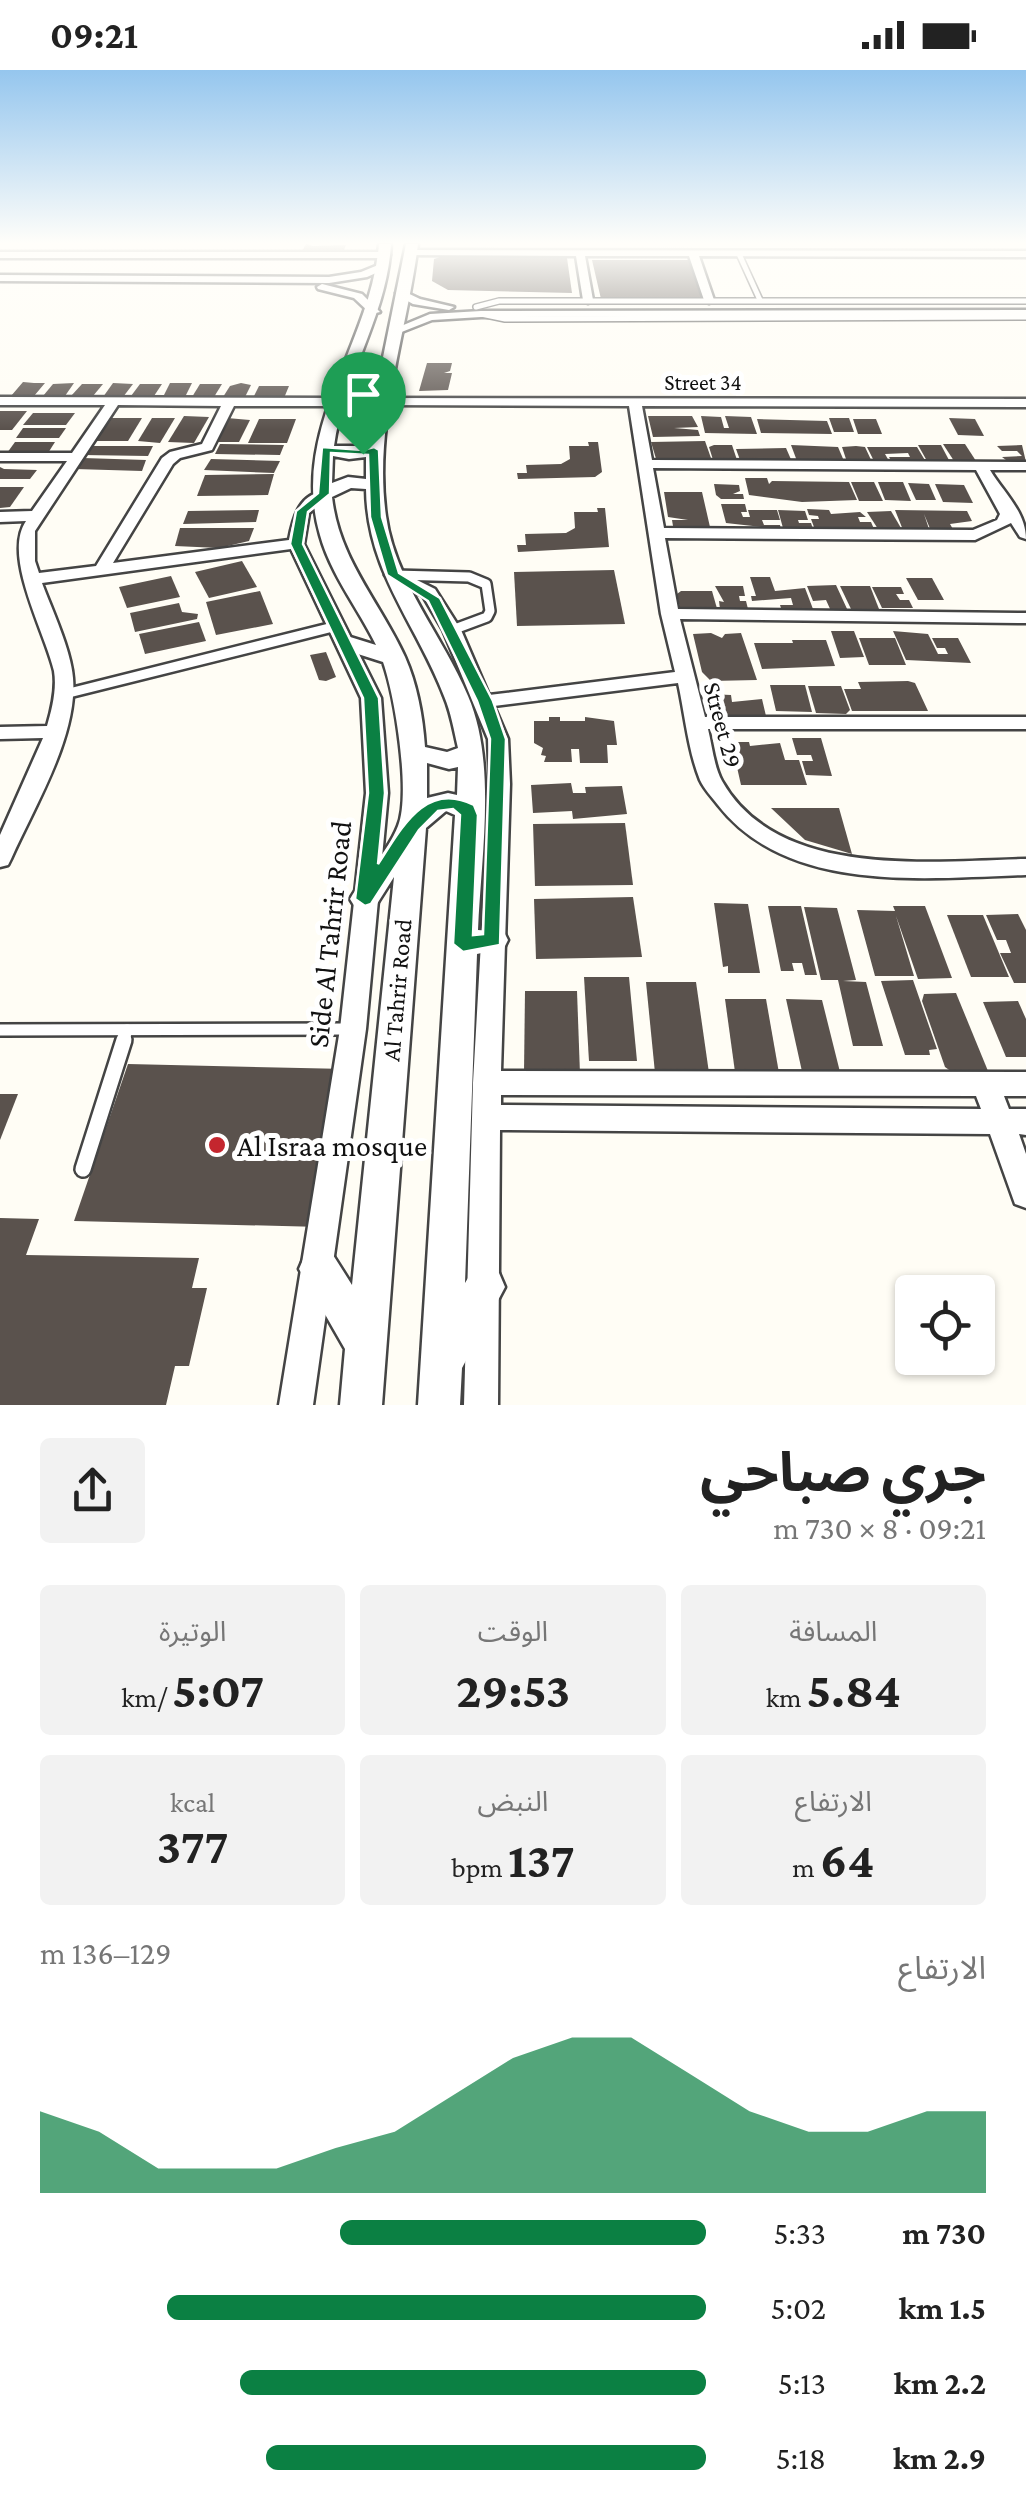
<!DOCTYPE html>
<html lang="ar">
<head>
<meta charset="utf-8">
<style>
  :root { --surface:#fff; --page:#f2f2f2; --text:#222; --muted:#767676; --accent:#0b8043 }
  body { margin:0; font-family:"Crimson Pro","Noto Sans Arabic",serif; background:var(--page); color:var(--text); direction:rtl; height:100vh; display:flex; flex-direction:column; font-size:38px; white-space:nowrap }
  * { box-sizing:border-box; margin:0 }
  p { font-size:32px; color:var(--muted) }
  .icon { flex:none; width:55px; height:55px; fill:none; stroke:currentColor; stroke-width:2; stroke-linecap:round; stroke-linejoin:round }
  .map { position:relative; height:1335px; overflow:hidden; direction:ltr }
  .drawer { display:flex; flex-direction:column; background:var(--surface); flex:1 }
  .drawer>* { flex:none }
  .controls { position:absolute; left:895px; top:1205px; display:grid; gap:20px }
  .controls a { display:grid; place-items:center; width:100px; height:100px; border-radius:10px; background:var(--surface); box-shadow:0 2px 8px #0004; font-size:50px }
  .pin { position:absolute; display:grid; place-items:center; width:85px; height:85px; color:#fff; margin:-102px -42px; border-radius:50% 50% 50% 0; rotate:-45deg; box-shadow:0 0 10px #0007 }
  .pin .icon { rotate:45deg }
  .round { display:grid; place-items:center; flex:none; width:105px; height:105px; border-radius:10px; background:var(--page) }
  .overview { display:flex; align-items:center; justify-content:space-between; height:170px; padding:0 40px }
  h1 { font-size:55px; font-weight:700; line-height:75px }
  .metrics { display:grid; grid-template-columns:repeat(3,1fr); gap:15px; height:170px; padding:10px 40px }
  .metrics div { display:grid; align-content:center; border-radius:10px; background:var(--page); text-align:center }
  .metrics b { font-size:50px; font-weight:700 }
  .metrics small { font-size:28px; font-weight:400 }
  .metrics p { font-size:28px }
  .chart { height:280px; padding:20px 40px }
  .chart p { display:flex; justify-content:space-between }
  .chart svg { width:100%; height:180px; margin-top:10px; fill:var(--accent); opacity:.7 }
  ul { padding:0 40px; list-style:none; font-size:32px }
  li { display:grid; grid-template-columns:160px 120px 1fr; align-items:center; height:75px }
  li i { height:25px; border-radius:12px; background:var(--accent) }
  .status { display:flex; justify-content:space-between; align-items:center; height:70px; padding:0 50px; background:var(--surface); direction:ltr }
  .status svg { height:28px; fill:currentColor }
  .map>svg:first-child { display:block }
  .building { fill:#5a524d }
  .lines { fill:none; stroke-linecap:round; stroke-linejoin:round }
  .service-far3-casing { stroke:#444; stroke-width:8 }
  .service-far2-casing { stroke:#444; stroke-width:14 }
  .service-far1-casing { stroke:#444; stroke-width:16 }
  .service-casing { stroke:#444; stroke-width:20 }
  .minor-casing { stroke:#444; stroke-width:5 }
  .tertiary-casing { stroke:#444; stroke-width:5 }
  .service-far3 { stroke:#fff; stroke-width:5 }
  .service-far2 { stroke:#fff; stroke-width:9 }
  .service-far1 { stroke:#fff; stroke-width:11 }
  .service { stroke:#fff; stroke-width:15 }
  .minor { fill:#fff; fill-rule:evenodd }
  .tertiary { fill:#fff; fill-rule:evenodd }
  .route { fill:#0b8043; stroke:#fff; stroke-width:2.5; fill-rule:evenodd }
  .poi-dot { fill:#c4262e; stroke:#fff; stroke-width:4 }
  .labels { text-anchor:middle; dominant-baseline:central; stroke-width:10; stroke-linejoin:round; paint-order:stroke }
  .far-street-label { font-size:22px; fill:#111; stroke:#fff }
  .street-label { font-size:25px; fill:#111; stroke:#fff }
  .near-street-label { font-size:30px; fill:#111; stroke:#fff }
  .near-poi-label { font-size:30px; fill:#111; stroke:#fff; text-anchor:start }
</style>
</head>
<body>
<div class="status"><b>09:21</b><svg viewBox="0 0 49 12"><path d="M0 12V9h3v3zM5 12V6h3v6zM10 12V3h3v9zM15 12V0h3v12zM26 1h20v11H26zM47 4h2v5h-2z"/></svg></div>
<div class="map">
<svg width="1026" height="1335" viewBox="0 0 1026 1335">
  <rect width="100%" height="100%" fill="#fffdf5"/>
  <g class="building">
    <polygon points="306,174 313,176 346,175 342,185 301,183"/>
    <polygon points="440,187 567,188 572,223 448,220 432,211 434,189"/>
    <polygon points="592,190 690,190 707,229 601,229"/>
    <polygon points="427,293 452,293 450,301 444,303 452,303 448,320 419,321"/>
    <polygon points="23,312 34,313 45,313 34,326 11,326"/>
    <polygon points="74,313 65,326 43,326 53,314"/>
    <polygon points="113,313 133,314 123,327 103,327"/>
    <polygon points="170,313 192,313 185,327 163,327"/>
    <polygon points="241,313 251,315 245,327 223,327 230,316"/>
    <polygon points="82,314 103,314 93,326 71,326"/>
    <polygon points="140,314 162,314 154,326 131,326"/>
    <polygon points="200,314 222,314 214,327 192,327"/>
    <polygon points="259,316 289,316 284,328 253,328"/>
    <polygon points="0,341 27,341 12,360 0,360"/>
    <polygon points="33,343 75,343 66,355 23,355"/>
    <polygon points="184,346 209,347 194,373 168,372"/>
    <polygon points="648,346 692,346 698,357 674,358 698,360 700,366 653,367"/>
    <polygon points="701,346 721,347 724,358 729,358 725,346 751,347 757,364 705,363"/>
    <polygon points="110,348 142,348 128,371 94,371"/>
    <polygon points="152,348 175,348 160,373 138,371"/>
    <polygon points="227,348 250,350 239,372 214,372"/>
    <polygon points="829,348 849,348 854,362 834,362"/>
    <polygon points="949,348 975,349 984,366 958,365"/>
    <polygon points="259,349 296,349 287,373 248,373"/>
    <polygon points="757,349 827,351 832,364 761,363"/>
    <polygon points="853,349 876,349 882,364 858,364"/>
    <polygon points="23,358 66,358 59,368 16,368"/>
    <polygon points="705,371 712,391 657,392 651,372"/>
    <polygon points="15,372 55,372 48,383 7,383"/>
    <polygon points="588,372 598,372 602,402 595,407 518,409 517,403 527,403 526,395 561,394 570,389 569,376 589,376"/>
    <polygon points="220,374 284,375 280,385 215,384"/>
    <polygon points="943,374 965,374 976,391 954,391"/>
    <polygon points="714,375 732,375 738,393 714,393 709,377"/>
    <polygon points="791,375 838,377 844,391 797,391"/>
    <polygon points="918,375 941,375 950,392 927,391"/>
    <polygon points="1022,375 1026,392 1010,393 1002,387 1022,386 1017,381 1002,381 997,376"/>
    <polygon points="90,376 153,376 148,386 83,385"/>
    <polygon points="856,376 865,377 872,392 847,392 842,377"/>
    <polygon points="867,377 917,377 926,392 892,392 889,387 910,387 908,383 885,384 889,391 874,391"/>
    <polygon points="786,378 793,394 740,390 736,379"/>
    <polygon points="83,388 146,390 142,401 75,399"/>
    <polygon points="211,389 280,391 274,403 204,400"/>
    <polygon points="0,397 4,399 37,400 30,409 0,409"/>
    <polygon points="274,404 268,425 197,426 205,405"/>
    <polygon points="745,408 767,408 769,414 772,411 849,412 857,430 802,432 749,425"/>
    <polygon points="851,412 874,412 883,431 859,431"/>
    <polygon points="878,412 903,412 911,431 885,430"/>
    <polygon points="908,413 929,414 936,430 916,430"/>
    <polygon points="714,414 739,415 740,421 733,424 743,424 744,429 721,429 716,425"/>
    <polygon points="935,414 964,415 973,433 943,432"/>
    <polygon points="0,417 24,417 10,437 0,438"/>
    <polygon points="664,422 702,422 710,457 673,456 672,450 688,450 668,447"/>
    <polygon points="721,434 745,434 747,442 741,442 743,447 750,447 748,440 777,440 780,450 762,450 764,455 780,455 781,459 726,453"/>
    <polygon points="597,438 605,438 609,477 518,482 517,475 526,475 525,464 566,463 575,458 574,442 598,442"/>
    <polygon points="807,439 829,440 831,444 860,442 866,447 858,447 860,452 871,452 874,459 814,457 811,449 819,449 818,446 809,445"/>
    <polygon points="259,440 256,452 183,454 188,441"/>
    <polygon points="778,440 805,441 808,450 798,450 799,453 811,453 813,459 783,458"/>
    <polygon points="895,440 967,441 972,451 950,454 954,461 931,461 924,444 930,462 903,460"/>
    <polygon points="891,441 901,458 878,459 867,442"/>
    <polygon points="180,458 254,458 249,471 219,478 175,476"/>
    <polygon points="242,491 257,517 209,528 195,502"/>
    <polygon points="614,500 625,554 517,556 514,502"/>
    <polygon points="171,506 180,527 127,538 119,517"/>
    <polygon points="750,507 770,507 775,521 805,518 813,539 782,541 780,535 793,535 791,528 752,531 751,526 756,526"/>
    <polygon points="906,508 932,508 944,530 918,530"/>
    <polygon points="836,515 848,541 831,541 826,530 813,531 807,516"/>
    <polygon points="715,516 743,516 745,526 739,526 740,531 746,531 748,539 720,539 719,531 724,532"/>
    <polygon points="840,516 870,516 879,539 851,539"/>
    <polygon points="872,517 901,517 904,524 896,524 900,530 909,530 913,538 882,538"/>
    <polygon points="260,521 273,554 216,565 206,532"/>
    <polygon points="681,521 712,521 718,542 681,543 677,524"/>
    <polygon points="179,533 182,542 198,544 197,549 135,562 130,543"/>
    <polygon points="199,552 206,571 145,584 139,564"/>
    <polygon points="831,561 854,561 864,587 840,588"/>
    <polygon points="893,561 928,564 938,584 948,584 945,578 937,578 932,568 958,568 971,593 906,590"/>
    <polygon points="711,563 722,568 725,564 741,563 757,610 711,611 702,602 693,564"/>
    <polygon points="859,568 895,568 906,595 869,595"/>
    <polygon points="792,570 826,570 835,596 762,599 754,573 793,573"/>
    <polygon points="326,582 336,607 326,611 319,610 310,585"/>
    <polygon points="908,611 915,613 928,641 852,641 844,619 861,619 858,612"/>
    <polygon points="770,615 805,615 812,642 776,641"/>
    <polygon points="808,616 841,616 850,640 846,644 816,643"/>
    <polygon points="708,624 731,625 732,632 762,629 766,646 721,649 712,643"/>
    <polygon points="549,647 560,647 560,651 585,651 585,647 614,651 617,675 607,675 608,693 580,693 579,679 571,679 572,692 544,692 546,686 541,685 543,678 534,673 534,651 549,651"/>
    <polygon points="792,668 821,668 832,706 806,705 802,691 813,691 811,685 797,685"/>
    <polygon points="738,672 749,672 750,676 780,673 785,690 799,690 807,715 741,715 732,675"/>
    <polygon points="571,713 573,723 586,723 585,717 622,716 627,744 573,749 572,741 533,743 531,715"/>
    <polygon points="771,738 839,738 852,784 805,770"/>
    <polygon points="625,753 633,815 535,816 533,754"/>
    <polygon points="633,827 642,887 536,889 534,829"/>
    <polygon points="714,833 748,834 760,903 728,903 728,896 723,897"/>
    <polygon points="768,836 801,836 817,905 805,905 802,893 792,893 794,901 781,901"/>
    <polygon points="893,836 925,836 952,908 918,909 896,846 914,906 875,906 857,840 895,841"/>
    <polygon points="804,837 837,838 856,910 843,911 866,912 883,976 853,976 838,910 821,910"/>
    <polygon points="1018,844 1026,860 1026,913 1014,913 1000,883 1011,883 1006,870 997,870 986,845"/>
    <polygon points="947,845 983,845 1009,907 971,907"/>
    <polygon points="584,907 629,907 637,991 589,991"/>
    <polygon points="913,910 937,979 929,980 930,985 905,985 881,911"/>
    <polygon points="646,912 696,912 709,1003 655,1003"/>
    <polygon points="525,921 577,921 580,1004 524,1003"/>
    <polygon points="956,923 988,1001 952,1002 945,997 922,931 924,924"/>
    <polygon points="725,929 766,929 779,1003 735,1002"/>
    <polygon points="786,929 822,930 841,1006 803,1006"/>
    <polygon points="1018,931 1026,949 1026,987 1006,987 983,932"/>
    <polygon points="128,994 347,999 321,1157 74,1151"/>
    <polygon points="0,1024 18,1024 0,1070"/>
    <polygon points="0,1148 39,1149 26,1185 199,1188 192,1218 207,1218 189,1296 175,1296 166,1335 0,1335"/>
  </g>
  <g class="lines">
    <g class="service-far3-casing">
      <g id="service-far3">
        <polyline points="739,184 760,230"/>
        <polyline points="476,237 499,231 1026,231"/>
        <polyline points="481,244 505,249 1026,247"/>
      </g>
    </g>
    <g class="service-far2-casing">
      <g id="service-far2">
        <polyline points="395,505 469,507 486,514 490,541 487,547 452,560"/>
        <polyline points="65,624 337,556"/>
      </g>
    </g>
    <g class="service-far1-casing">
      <g id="service-far1">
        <polyline points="0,960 349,959"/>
        <polyline points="123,972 127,960"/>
      </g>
    </g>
    <g class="service-casing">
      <polyline id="service" points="83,1099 124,970"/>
    </g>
    <g class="minor-casing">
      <g id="minor">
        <polygon points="409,180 1026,181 1026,187 699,186 714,230 709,233 704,230 689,186 585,186 593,230 588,233 583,230 576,186 406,185"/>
        <polygon points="0,182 385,182 390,185 385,188 0,188"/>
        <polygon points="383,193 387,198 367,207 329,213 0,211 0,205 329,207 361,202"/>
        <polygon points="322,214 362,224 380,242 371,244 354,228 318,219 317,217"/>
        <polygon points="401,220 420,229 454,237 449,240 413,234 397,225 396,223"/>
        <polygon points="1026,240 1026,246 481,247 432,250 399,263 389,261 430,244 481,241"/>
        <path d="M 0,327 L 335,328 L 341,332 L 335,336 L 234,336 L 212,380 L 180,388 L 173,394 L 113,493 L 289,470 C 293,448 300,420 328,422 L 328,428 L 309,443 L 304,474 L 381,628 L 388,723 L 366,959 L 313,1335 L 279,1335 L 340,959 L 366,723 L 361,628 L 291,479 L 42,513 C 52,540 71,580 73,608 C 78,666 34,737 11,789 L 8,795 L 0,797 L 0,765 L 43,668 L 0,669 L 0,657 L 47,656 C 52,639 57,619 54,601 C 45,562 2,486 26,451 L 0,452 L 0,442 L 32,441 L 67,391 L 0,391 L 0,383 L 72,383 L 105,335 L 0,335 ZM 118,335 L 221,336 L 202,374 L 170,382 L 162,388 L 96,496 L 39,503 L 35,491 L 35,461 Z"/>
        <path d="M 376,328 L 1026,329 L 1026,337 L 642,336 L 652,390 L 1026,392 L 1026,400 L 990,400 C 1004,423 1026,442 1026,469 L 1020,467 L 1011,453 L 975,470 L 665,468 L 678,539 L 1026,543 L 1026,553 L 680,549 L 705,647 L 1026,647 L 1026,659 L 708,659 C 712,675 714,697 722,711 C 778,810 931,791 1026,789 L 1026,805 C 925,808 788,825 718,735 C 712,727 704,719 700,710 C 688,680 685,645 678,613 L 494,636 L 508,669 L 510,714 L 501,1001 L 1026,1002 L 1026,1026 L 1004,1026 L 1009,1039 L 1026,1039 L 1026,1065 L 1019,1064 L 1026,1084 L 1026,1138 L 1015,1134 L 990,1064 L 500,1060 L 498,1335 L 464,1335 L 473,1013 L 490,714 L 488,669 L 443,560 L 423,526 L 385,505 L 393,500 L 399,501 L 435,519 L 461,560 L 489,625 L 675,602 L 661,544 L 629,336 L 381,335 L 376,334 ZM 653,398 L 976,400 L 1000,444 L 997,450 L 973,460 L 664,458 ZM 501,1025 L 976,1026 L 981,1039 L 501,1035 Z"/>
      </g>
    </g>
    <g class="tertiary-casing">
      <path id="tertiary" d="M 379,174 L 391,174 C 387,246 344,305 334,376 L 365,376 L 406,174 L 418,174 C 407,263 373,355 386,446 C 395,512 443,566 468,626 C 497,693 481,787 478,860 L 504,862 L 508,870 L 504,878 L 477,884 L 465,1213 L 471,1203 L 485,1197 L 499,1203 L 505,1217 L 462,1298 L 460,1335 L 418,1335 L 455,745 L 446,741 L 426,758 L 382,1335 L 340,1335 L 345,1279 L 299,1199 L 305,1185 L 319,1180 L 333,1185 L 352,1215 L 394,807 L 375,837 L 365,840 L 355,837 L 350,829 C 364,805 388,782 398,756 C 411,724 395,626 383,592 L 339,578 L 336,573 L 347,566 L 376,575 C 358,538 331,505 320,465 C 289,359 371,274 379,174 ZM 333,386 L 349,389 L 366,387 L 366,409 L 348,407 L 332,413 ZM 351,418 L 366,419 C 367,502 416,553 444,626 C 451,642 454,661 458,678 L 447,682 L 425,677 C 423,647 417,614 405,587 C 380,532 339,490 332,427 ZM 427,693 L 449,699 L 458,697 L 457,725 L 448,723 L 427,728 Z"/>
    </g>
    <use href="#service-far3" class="service-far3"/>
    <use href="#service-far2" class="service-far2"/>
    <use href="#service-far1" class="service-far1"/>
    <use href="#service" class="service"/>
    <use href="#minor" class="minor"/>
    <use href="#tertiary" class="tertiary"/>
  </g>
  <linearGradient id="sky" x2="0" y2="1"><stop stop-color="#95c6ee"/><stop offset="0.48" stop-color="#fffefa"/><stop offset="1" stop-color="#fffefa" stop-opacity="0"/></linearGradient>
  <rect width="1026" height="360" fill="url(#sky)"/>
  <path class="route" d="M 322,377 L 363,380 L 374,377 L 379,380 L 382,447 L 399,503 L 440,528 L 493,631 L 506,669 L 500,875 L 463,882 L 453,874 L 460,745 L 453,739 L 438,741 L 419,760 L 371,834 L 365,836 L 355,829 L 368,723 L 363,628 L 290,474 L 296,441 L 318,423 ZM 331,383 L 368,385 L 370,447 L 387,505 L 428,531 L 477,631 L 490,669 L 483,864 L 473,865 L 478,745 L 474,735 C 425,710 401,759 378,794 L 385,723 L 379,628 L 303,474 L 308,442 L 330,424 Z"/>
  <circle class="poi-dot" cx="217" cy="1075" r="10"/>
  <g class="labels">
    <g class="far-street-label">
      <text x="703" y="312">Street 34</text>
    </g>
    <g class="street-label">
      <text transform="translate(723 655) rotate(75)">Street 29</text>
      <text transform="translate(397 920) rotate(-85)">Al Tahrir Road</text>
    </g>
    <g class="near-street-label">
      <text transform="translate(329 864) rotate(-84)">Side Al Tahrir Road</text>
    </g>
    <g class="near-poi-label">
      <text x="237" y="1075">Al Israa mosque</text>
    </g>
  </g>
</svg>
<div class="controls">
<a><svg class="icon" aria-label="locate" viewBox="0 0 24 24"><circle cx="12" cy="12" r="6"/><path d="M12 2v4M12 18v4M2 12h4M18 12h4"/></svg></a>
</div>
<div class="pin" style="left:363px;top:384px;background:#1e9e55"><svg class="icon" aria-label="arrive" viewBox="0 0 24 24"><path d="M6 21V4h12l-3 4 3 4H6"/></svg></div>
</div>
<section class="drawer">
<div class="overview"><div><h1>جري صباحي</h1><p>09:21 · 8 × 730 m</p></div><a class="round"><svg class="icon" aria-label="share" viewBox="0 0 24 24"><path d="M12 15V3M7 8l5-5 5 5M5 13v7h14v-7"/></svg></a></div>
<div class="metrics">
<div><p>المسافة</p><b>5.84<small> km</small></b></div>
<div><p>الوقت</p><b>29:53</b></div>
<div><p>الوتيرة</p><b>5:07<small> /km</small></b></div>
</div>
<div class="metrics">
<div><p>الارتفاع</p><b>64<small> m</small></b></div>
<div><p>النبض</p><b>137<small> bpm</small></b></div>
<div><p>kcal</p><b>377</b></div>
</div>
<div class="chart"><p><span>الارتفاع</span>129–136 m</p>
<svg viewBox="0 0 160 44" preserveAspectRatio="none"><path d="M0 44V24L10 29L20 38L30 38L40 38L50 33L60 29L70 20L80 11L90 6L100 6L110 15L120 24L130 29L140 29L150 24L160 24V44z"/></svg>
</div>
<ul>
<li><b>730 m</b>5:33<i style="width:55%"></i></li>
<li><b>1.5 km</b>5:02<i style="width:81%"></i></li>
<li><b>2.2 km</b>5:13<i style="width:70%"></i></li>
<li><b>2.9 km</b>5:18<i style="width:66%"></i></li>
</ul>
</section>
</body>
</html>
